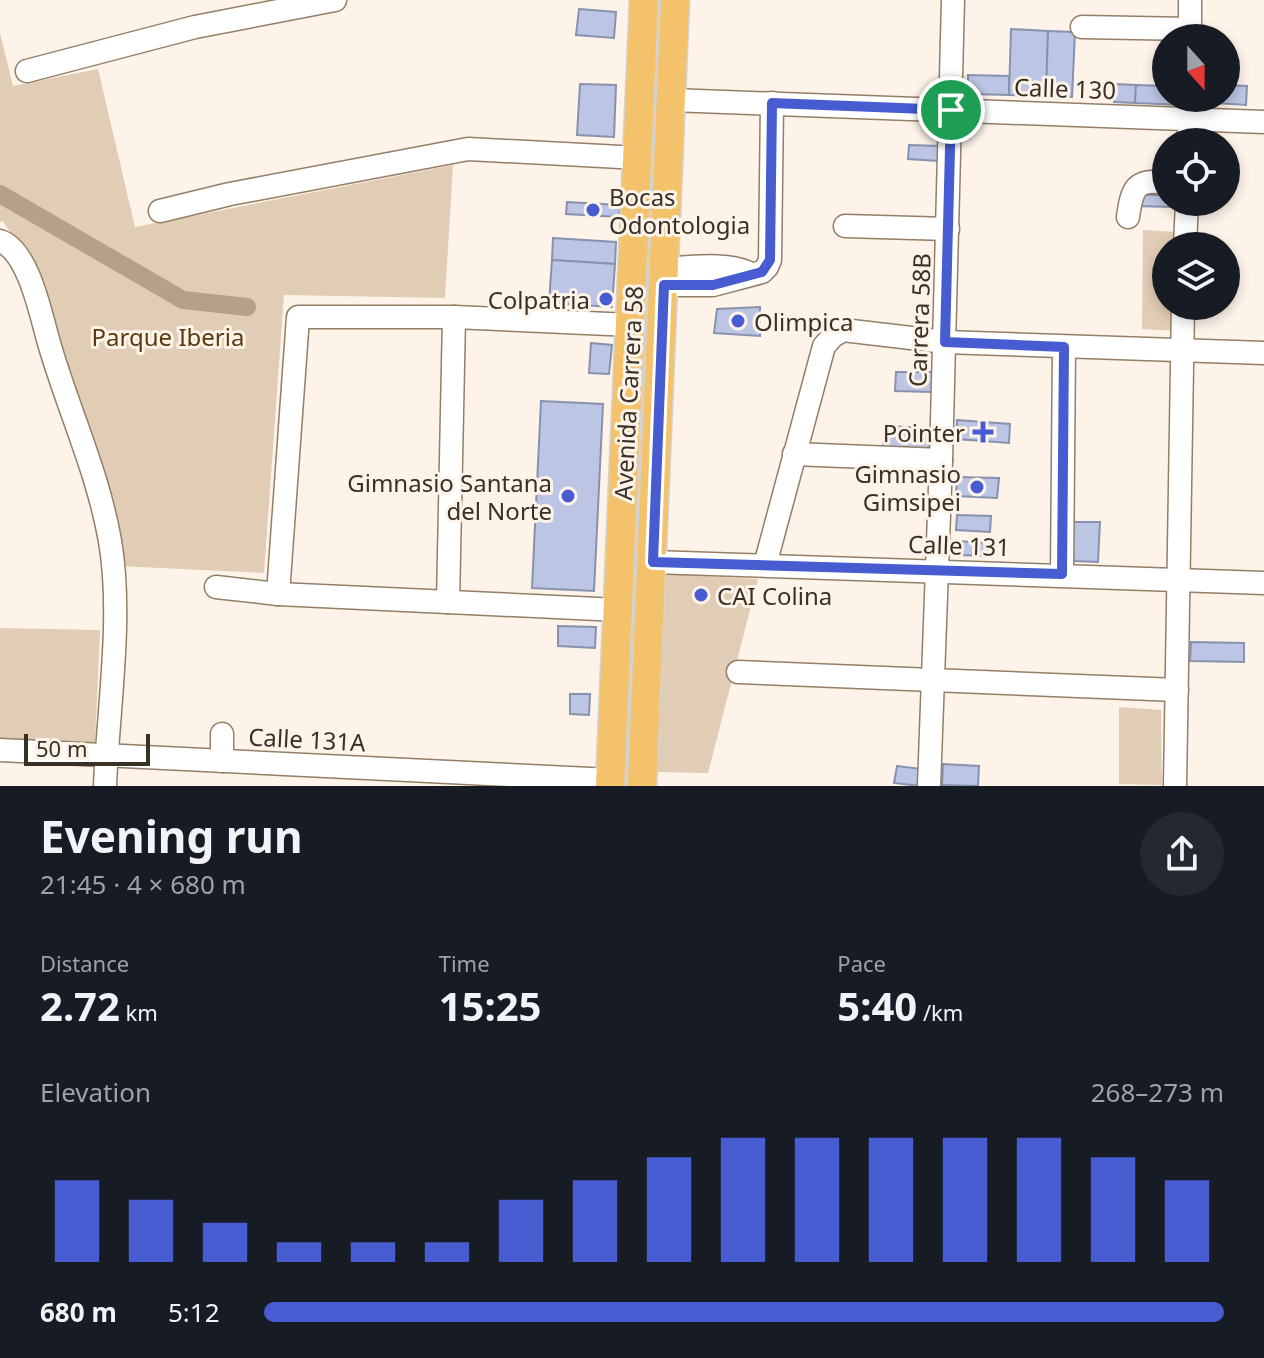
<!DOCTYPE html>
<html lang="en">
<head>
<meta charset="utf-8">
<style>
  :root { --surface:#171b24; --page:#242831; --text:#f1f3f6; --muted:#9ea1a6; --accent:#465cd0 }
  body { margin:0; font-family:"Noto Sans",sans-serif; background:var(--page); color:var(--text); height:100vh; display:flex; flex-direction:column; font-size:30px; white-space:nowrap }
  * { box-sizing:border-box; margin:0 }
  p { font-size:26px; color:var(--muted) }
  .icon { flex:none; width:44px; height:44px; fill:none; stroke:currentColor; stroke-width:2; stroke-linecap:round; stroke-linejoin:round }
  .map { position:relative; height:786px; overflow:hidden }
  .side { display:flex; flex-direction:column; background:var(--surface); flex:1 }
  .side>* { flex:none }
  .needle { width:52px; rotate:159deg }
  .fabs { position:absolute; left:1152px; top:24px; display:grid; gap:16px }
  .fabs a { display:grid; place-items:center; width:88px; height:88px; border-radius:50%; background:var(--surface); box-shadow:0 4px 12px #0003; font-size:40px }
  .scale { position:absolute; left:24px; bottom:20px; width:126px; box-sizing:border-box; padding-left:8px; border:4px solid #3a3126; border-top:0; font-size:22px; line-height:28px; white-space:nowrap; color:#3a3126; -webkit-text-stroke:6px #fdf3e9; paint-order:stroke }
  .pin { position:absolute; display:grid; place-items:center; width:68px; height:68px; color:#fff; margin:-34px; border:4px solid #fff; border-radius:50%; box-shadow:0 2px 8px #0007 }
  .round { display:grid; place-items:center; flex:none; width:84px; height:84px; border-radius:42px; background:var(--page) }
  .head { display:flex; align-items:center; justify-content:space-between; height:136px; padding:0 40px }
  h1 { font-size:44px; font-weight:700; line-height:60px }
  .metrics { display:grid; grid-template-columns:repeat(3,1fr); gap:12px; height:136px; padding:8px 40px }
  .metrics div { display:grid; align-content:center }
  .metrics b { font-size:40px; font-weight:700 }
  .metrics small { font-size:22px; font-weight:400 }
  .metrics p { font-size:22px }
  .chart { height:224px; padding:16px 40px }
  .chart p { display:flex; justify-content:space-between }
  .chart svg { width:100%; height:144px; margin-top:8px; stroke:var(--accent); stroke-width:6 }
  ul { padding:0 40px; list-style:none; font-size:26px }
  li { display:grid; grid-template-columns:128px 96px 1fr; align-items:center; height:60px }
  li i { height:20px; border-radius:10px; background:var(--accent) }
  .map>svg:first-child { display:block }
  .green { fill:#e1cdb5 }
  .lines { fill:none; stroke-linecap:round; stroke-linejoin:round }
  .canal { stroke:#b6a087; stroke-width:18 }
  .building { fill:#bcc6e4; stroke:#8891ae; stroke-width:2 }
  .minor-casing { stroke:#947e66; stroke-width:25 }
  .major-casing { stroke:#d4d2cf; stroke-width:31 }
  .minor { stroke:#fff; stroke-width:22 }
  .major { stroke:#f4c26a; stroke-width:28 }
  .route-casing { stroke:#fff; stroke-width:16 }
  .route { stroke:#465cd0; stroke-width:10 }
  .poi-dot { fill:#465cd0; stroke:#fdf3e9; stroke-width:3 }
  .labels { text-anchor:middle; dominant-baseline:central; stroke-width:6; stroke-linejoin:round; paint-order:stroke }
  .street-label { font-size:24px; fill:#3a3126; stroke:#fdf3e9 }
  .poi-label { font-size:24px; fill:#3a3126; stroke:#fdf3e9; text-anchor:end }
  .park-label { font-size:24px; fill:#5b3b0d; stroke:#fdf3e9 }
</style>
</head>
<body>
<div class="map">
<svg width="1264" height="786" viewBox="0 0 1264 786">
  <rect width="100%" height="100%" fill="#fdf3e9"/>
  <g class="green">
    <polygon points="652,0 665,0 628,786 614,786"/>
    <polygon points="0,33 13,86 98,69 135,227 453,165 445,298 284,295 264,573 118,566 27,260 3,221 0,222"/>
    <polygon points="1143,230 1177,232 1177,246 1166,246 1166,306 1176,306 1175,331 1142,329"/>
    <polygon points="665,574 758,579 708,773 653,772"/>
    <polygon points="0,628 100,630 95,743 0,738"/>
    <polygon points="1119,707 1161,710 1162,785 1119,784"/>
  </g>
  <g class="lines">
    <polyline class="canal" points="0,194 183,300 247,307"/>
  </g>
  <g class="building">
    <polygon points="579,9 616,12 614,38 576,35"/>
    <polygon points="1011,29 1048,31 1046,96 1009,95"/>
    <polygon points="1048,31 1075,32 1072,97 1046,96"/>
    <polygon points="968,75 1009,76 1009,95 971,94 968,90"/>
    <polygon points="580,84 616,85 614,137 577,135"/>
    <polygon points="1115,84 1136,85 1135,103 1114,102"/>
    <polygon points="1136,85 1166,86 1166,98 1183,98 1183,105 1135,103"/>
    <polygon points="1226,85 1247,86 1246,105 1200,102 1200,98 1226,98"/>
    <polygon points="909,145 939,146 938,161 908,159"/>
    <polygon points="1136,195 1166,195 1166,202 1172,202 1172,207 1135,206"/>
    <polygon points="567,202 620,205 619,217 566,214"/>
    <polygon points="553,238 616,242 615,264 552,260"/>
    <polygon points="552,260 615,264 612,307 549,303"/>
    <polygon points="760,307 760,336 714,333 717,309"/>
    <polygon points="591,343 612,345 609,374 589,373"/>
    <polygon points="896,372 932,372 932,392 895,391"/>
    <polygon points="541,401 603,404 594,591 532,588"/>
    <polygon points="957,420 1010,424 1009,443 956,439"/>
    <polygon points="884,426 930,428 930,446 923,451 883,449"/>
    <polygon points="957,477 999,478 997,498 956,496"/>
    <polygon points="957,515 991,516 990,532 956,530"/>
    <polygon points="1070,522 1100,522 1098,562 1074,561 1069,555"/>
    <polygon points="956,541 990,543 990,556 955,555"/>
    <polygon points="558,626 596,627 595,648 558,646"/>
    <polygon points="1191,642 1244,643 1244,662 1190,661"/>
    <polygon points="570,694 590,694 589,715 570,714"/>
    <polygon points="943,764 979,766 978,786 942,785"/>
    <polygon points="897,766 922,769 920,786 894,783"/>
  </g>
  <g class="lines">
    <g class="minor-casing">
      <g id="minor">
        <polyline points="1082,27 1190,29"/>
        <polyline points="1190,38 1190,0"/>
        <polyline points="27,71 195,27 335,0"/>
        <polyline points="671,100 1264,122"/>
        <polyline points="1189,142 1189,98"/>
        <polyline points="160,211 230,194 468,149 639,158"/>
        <path d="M 1128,217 C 1132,189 1135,178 1166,183"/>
        <polyline points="845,226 948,229"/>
        <path d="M 0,241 C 29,251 41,316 49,343 C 68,409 98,472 110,541 C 123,617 108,709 105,786"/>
        <polyline points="1185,246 1187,202"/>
        <path d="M 664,268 C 691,268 723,262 747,272"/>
        <polyline points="664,285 713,285 762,272 767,267 770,260 772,103"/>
        <polyline points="794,454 941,460"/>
        <polyline points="653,562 1264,583"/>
        <polyline points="765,565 824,346 833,336 843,330 945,342 1264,353"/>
        <polyline points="1062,574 1064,347"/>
        <polyline points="216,587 278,594 619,610"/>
        <polyline points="278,594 298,317 454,317 631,325"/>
        <polyline points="448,602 454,317"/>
        <polyline points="738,672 1177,690"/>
        <polyline points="0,750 611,780"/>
        <polyline points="222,761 222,734"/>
        <polyline points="929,786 941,460 953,0"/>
        <polyline points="1175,786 1183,306"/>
      </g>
    </g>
    <g class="major-casing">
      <g id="major">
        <polyline points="610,786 644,0"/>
        <polyline points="642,786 675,0"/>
      </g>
    </g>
    <use href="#minor" class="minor"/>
    <use href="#major" class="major"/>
  </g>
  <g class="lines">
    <g class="route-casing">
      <polygon id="route" points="772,103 951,110 945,342 1064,347 1062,574 653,562 664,285 713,285 762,272 770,260"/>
    </g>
    <use href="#route" class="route"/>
  </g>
  <g class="poi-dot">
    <circle cx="593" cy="210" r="8"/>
    <circle cx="606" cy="299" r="8"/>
    <circle cx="738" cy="321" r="8"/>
    <path d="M979 420h8v8h8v8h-8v8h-8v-8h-8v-8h8z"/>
    <circle cx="977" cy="487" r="8"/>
    <circle cx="568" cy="496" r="8"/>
    <circle cx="701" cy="595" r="8"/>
  </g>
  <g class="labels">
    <g class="street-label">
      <text transform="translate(1065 88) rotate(2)">Calle 130</text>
      <text transform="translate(919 320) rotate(-88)">Carrera 58B</text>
      <text transform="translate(628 393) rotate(-87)">Avenida Carrera 58</text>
      <text transform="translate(959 545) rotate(2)">Calle 131</text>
      <text transform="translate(307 739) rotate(3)">Calle 131A</text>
    </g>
    <g class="poi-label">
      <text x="609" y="196" text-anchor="start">Bocas<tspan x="609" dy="28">Odontologia</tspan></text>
      <text x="590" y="299">Colpatria</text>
      <text x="754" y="321" text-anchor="start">Olimpica</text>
      <text x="965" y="432">Pointer</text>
      <text x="961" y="473">Gimnasio<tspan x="961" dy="28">Gimsipei</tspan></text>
      <text x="552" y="482">Gimnasio Santana<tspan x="552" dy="28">del Norte</tspan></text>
      <text x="717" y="595" text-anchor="start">CAI Colina</text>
    </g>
    <g class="park-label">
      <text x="168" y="336">Parque Iberia</text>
    </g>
  </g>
</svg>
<div class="fabs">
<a><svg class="needle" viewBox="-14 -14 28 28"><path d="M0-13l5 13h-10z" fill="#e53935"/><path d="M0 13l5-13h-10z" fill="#9ea1a6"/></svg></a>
<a><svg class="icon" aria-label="locate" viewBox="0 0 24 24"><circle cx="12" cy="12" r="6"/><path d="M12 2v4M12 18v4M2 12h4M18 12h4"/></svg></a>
<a><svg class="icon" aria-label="layers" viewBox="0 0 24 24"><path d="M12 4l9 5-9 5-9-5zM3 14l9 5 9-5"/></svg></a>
</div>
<div class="scale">50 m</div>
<div class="pin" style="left:951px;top:110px;background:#1e9e55"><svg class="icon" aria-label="arrive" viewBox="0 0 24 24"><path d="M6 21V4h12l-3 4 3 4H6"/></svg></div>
</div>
<section class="side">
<div class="head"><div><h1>Evening run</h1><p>21:45 · 4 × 680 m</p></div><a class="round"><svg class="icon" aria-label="share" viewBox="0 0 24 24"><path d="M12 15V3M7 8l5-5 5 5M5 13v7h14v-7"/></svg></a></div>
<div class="metrics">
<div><p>Distance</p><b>2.72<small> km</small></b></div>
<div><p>Time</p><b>15:25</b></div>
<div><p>Pace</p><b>5:40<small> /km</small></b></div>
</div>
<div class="chart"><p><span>Elevation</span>268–273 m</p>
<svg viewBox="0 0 160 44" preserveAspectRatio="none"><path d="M5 44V19M15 44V25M25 44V32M35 44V38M45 44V38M55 44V38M65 44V25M75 44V19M85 44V12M95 44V6M105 44V6M115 44V6M125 44V6M135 44V6M145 44V12M155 44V19"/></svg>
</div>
<ul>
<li><b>680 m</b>5:12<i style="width:100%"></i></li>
</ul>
</section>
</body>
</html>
